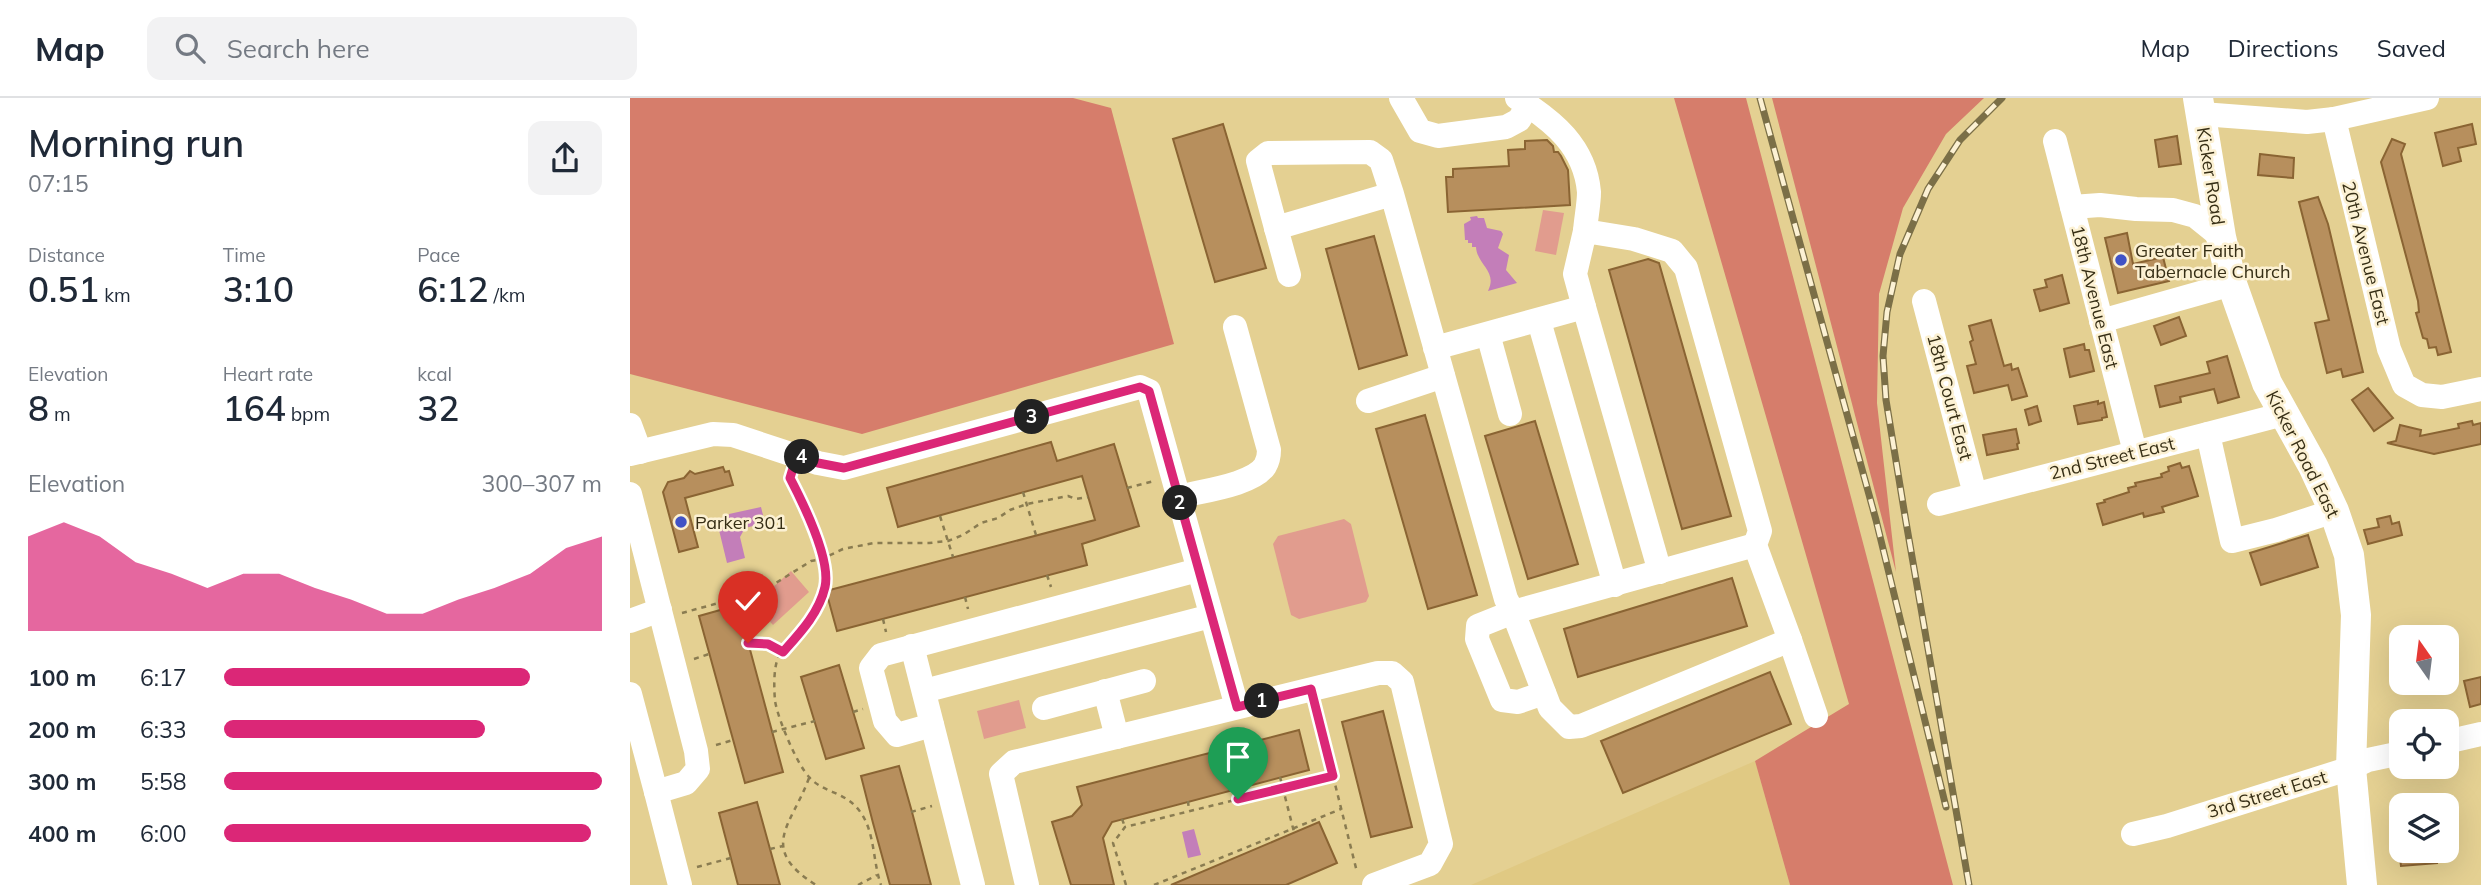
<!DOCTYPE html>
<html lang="en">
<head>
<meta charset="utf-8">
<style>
  :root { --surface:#fff; --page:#f2f2f3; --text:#1f2937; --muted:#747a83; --line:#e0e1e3; --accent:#db2777 }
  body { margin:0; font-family:Mulish,sans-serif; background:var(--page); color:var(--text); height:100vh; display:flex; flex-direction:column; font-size:26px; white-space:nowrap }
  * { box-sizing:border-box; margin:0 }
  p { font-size:23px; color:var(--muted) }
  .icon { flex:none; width:38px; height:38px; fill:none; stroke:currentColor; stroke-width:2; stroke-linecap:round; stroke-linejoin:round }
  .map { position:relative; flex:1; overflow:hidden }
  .drawer { display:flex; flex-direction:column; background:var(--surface); width:630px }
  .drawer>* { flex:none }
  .needle { width:46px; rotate:346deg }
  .controls { position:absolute; left:1759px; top:527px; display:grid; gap:14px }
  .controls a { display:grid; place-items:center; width:70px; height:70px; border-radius:14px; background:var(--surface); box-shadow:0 7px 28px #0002; font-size:35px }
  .pin { position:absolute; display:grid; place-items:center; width:60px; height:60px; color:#fff; margin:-72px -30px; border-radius:50% 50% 50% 0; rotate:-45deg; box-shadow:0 0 7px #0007 }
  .pin .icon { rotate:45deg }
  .km { position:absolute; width:35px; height:35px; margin:-18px; border-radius:50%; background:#222; color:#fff; font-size:19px; line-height:35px; text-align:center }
  .round { display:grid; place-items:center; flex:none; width:74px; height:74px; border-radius:14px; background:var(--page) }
  .summary { display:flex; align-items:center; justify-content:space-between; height:119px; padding:0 28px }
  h1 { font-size:38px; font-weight:600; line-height:52px }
  .stats { display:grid; grid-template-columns:repeat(3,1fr); gap:10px; height:119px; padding:7px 28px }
  .stats div { display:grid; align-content:center }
  .stats b { font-size:35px; font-weight:600 }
  .stats small { font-size:19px; font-weight:400 }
  .stats p { font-size:19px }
  .chart { height:196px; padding:14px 28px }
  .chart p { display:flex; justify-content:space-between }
  .chart svg { width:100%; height:126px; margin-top:7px; fill:var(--accent); opacity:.7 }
  ul { padding:0 28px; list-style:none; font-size:23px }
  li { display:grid; grid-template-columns:112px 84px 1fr; align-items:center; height:52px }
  li i { height:18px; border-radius:9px; background:var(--accent) }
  header { display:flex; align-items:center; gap:42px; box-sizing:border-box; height:98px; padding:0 35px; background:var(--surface); border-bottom:2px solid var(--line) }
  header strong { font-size:33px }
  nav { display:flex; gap:38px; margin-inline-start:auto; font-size:24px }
  .search { width:490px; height:63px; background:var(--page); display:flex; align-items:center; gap:18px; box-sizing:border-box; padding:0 24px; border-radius:14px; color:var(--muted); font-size:26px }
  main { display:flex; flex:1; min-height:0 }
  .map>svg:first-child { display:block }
  .built { fill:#e0c983 }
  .green { fill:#e19c8e }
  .forest { fill:#d67d6b }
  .water { fill:#c37eb9 }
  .building { fill:#b78f5d; stroke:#8a6433; stroke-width:2 }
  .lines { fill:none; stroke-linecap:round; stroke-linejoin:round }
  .path { stroke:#8a7c51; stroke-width:2.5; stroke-dasharray:5 5; stroke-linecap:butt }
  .minor { stroke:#fff; stroke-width:24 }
  .major { stroke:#fff; stroke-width:30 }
  .rail-casing { stroke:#7b6f47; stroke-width:7 }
  .rail { stroke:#fcf1d3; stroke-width:4.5; stroke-dasharray:13; stroke-linecap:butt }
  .route-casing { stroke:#fff; stroke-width:14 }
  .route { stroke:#db2777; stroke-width:9 }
  .poi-dot { fill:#4153c6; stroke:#fcf1d3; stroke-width:2.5 }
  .labels { text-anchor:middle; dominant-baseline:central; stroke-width:5; stroke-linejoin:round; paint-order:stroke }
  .street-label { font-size:18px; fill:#362e15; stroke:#fcf1d3 }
  .poi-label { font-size:18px; fill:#362e15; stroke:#fcf1d3; text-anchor:start }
</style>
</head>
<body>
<header>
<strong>Map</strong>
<div class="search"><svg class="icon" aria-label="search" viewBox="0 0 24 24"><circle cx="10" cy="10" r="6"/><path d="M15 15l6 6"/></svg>Search here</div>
<nav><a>Map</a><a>Directions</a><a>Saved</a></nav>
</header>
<main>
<section class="drawer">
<div class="summary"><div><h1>Morning run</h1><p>07:15</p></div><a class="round"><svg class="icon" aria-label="share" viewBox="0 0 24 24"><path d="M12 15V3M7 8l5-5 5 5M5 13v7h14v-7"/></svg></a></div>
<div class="stats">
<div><p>Distance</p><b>0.51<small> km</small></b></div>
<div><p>Time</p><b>3:10</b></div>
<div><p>Pace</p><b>6:12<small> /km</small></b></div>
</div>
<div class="stats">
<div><p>Elevation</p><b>8<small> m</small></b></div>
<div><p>Heart rate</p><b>164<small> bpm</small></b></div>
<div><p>kcal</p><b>32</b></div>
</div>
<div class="chart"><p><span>Elevation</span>300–307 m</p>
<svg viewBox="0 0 160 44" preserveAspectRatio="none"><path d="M0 44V11L10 6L20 11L30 20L40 24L50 29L60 24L70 24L80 29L90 33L100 38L110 38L120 33L130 29L140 24L150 15L160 11V44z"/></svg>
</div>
<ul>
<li><b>100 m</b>6:17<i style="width:81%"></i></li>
<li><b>200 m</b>6:33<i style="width:69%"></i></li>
<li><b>300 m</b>5:58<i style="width:100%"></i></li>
<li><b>400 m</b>6:00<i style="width:97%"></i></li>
</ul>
</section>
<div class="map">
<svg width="1851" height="787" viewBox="0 0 1851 787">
  <rect width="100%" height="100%" fill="#e4d092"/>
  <polygon class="built" points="1125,663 1160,787 841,787"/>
  <g class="green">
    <polygon points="913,112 934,115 926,157 905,153"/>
    <polygon points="714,421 721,426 739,498 736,504 669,521 661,517 643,446 648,438"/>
    <polygon points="161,473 179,494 143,527 124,506"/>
    <polygon points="389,602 396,630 354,641 347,613"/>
  </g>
  <g class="forest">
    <polygon points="0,0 443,0 481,10 544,246 232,336 0,276"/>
    <polygon points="1044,0 1116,0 1323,787 1160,787 1125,663 1219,606"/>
    <polygon points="1142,0 1354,0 1316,36 1273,110 1249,196 1247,305 1266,474"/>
  </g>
  <g class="water">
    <path d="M 847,118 L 848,120 L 854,120 L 857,130 L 871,133 L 873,136 L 868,150 L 879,157 L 876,172 L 887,185 L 858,193 C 868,173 847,167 846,149 L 842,149 L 842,145 L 838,145 L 838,142 L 835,142 L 834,126 L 841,122 L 840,119 Z"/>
    <polygon points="131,409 135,425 115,430 110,439 115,460 97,465 89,432 97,426 99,416"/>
    <polygon points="564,731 571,757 558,760 552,734"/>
  </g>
  <g class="building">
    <polygon points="593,26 636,170 585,184 543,41"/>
    <polygon points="1842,26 1846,46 1828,50 1831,63 1813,68 1805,35"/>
    <polygon points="1547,38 1551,66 1529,69 1525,42"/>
    <polygon points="1762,41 1775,46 1771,56 1821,254 1808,257 1806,249 1799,250 1797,241 1793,240 1786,215 1789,214 1788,203 1751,64"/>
    <polygon points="917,42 923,48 924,54 928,54 931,58 938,72 940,107 818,114 816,79 823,79 823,71 879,68 878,52 895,51 895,43"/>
    <polygon points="1630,56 1664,60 1663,80 1628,77"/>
    <polygon points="1688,99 1698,126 1733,274 1713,279 1711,271 1697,275 1685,225 1699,222 1669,104"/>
    <polygon points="1497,135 1503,166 1533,159 1539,183 1488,195 1475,140"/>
    <polygon points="744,138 777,257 729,271 696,151"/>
    <polygon points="1018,161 1029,165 1101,418 1052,431 979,172"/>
    <polygon points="1432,177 1439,205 1410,213 1404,192 1417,189 1415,182"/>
    <polygon points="1549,219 1556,238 1531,247 1524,228"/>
    <polygon points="1361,222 1374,268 1381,266 1382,272 1388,270 1397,298 1382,302 1378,287 1344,295 1337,268 1346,266 1340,244 1343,242 1339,228"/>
    <polygon points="1454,246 1455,252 1459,252 1464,273 1440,279 1434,251"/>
    <polygon points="1597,258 1609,299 1588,305 1584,291 1550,299 1551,304 1530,309 1525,288 1580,275 1577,264"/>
    <polygon points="1738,290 1763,320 1744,333 1722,302"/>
    <polygon points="1468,303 1468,306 1474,304 1477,319 1472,320 1472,322 1448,326 1444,308"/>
    <polygon points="1407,308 1411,323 1399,327 1395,312"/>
    <polygon points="795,317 847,497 798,511 746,331"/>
    <polygon points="905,323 948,466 898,481 855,338"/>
    <polygon points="1842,323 1843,327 1851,325 1851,346 1804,356 1757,345 1766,343 1770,327 1791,332 1790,338 1829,330 1828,326"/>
    <polygon points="1386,331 1389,345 1387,346 1388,351 1357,357 1353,337"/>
    <polygon points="421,344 427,363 484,346 509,428 452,446 457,467 207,533 196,493 465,422 452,378 268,429 257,390"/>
    <polygon points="1550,365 1552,370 1559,368 1568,398 1532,409 1534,414 1514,419 1513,415 1473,427 1467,406 1475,404 1474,402 1499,394 1498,390 1506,388 1505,385 1532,379 1531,376 1539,373 1538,369"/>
    <polygon points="93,369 95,374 99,373 103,387 55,400 68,449 49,454 33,394 38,384 54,380 60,373 65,376"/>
    <polygon points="1760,418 1762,426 1769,424 1772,437 1738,446 1734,432 1749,429 1747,421"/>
    <polygon points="1678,437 1688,469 1631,487 1620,455"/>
    <polygon points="1102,480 1117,528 948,579 934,531"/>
    <polygon points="108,507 153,674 115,685 69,518"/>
    <polygon points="209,567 234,650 196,661 171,579"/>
    <polygon points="1140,574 1161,626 993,695 971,643"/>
    <polygon points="1851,579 1851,606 1840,609 1834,583"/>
    <polygon points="753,613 782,729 741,739 712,624"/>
    <polygon points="669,632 679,672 482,724 473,740 484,787 441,787 422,724 442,718 452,707 447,689"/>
    <polygon points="269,668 282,714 301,787 260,787 243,725 231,678"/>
    <polygon points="127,704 140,751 150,787 108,787 89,715"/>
    <polygon points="689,724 707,765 656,787 541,787"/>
    <polygon points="1769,752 1806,752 1807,765 1771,768"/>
  </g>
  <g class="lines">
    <g class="path">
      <path d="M 161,377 L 160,380 C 176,410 196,451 195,485 C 195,515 165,534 150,556 C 143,567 144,590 145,603 C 148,621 167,667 180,680 C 195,696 216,693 231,715 C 245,735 243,765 251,787"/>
      <polyline points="497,390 524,383"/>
      <polyline points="393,394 406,437"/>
      <polyline points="310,418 323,459"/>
      <polyline points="417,477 421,489"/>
      <polyline points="123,495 127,509 133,515"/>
      <polyline points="335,499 338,511"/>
      <polyline points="52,515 133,493 181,463 192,461 213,451 244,445 299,445 318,443 333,437 351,425 368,420 380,412 397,406 438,398 446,401 458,399"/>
      <polyline points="253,521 256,534"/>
      <path d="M 118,545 C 132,543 141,547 153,553"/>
      <polyline points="64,561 79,556"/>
      <polyline points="686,610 727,774"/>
      <polyline points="223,614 233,611"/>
      <polyline points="142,634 185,623"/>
      <polyline points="86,647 103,642"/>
      <polyline points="650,679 664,734"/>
      <path d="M 179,680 C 162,727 127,750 186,787"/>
      <polyline points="605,691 608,701"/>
      <polyline points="558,703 559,713"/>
      <polyline points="281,714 302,708"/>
      <polyline points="492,721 495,729"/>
      <polyline points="140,751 153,748"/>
      <polyline points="67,769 101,760"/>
      <polyline points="228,787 247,777"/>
      <polyline points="496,787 483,745 495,729 703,678"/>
      <polyline points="524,787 711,711"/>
    </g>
    <g class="minor">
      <polyline points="771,0 790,33 808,38 876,29 889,22 898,7"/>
      <path d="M 887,0 C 923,23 955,48 959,94 C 959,106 956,120 955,133"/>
      <polyline points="1572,16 1677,24 1704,21 1797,0"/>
      <polyline points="1704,21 1759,251 1774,287 1792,297 1812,299 1851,291"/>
      <polyline points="1425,43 1505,354"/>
      <polyline points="762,96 646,130 628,63 638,55 740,54 751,62 762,96 876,501 883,514 920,610 939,629 951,628 1160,542 1125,447 1130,433 1056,170 1042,153 1004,141 955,133 945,176 954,209 805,250"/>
      <polyline points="1442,109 1470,107 1506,111 1543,112 1565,118 1591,139"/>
      <polyline points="646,130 659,177"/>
      <polyline points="1294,203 1345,396"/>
      <polyline points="954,209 1030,474"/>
      <polyline points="909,223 985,487"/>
      <polyline points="1471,223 1602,186"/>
      <polyline points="858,236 880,316"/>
      <polyline points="738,303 813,278"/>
      <polyline points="0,327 10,354"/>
      <polyline points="1578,336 1602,443 1646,432 1704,413"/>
      <polyline points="0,356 83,336 103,337 188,365 214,370 510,289 519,293 607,609"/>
      <polyline points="0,396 66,653 68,671 56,685 26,694 50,787"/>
      <path d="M 549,399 C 570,393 623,387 635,368 C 638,363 639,357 639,352 L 605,229"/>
      <polyline points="1309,406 1654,316"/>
      <polyline points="0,523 30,512"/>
      <polyline points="1160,542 1186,618"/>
      <polyline points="282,548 343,787"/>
      <polyline points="294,593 581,518"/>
      <polyline points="475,593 487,639"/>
      <polyline points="914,595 888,604 872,602 847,541 848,528 883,514 1125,447"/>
      <polyline points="0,596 26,694"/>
      <polyline points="414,610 514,583"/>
      <polyline points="302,627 267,637 255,623 241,570 251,557 568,472"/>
      <polyline points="1816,644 1851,636"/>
      <polyline points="1503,736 1537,728 1721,670 1738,662 1771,655"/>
      <polyline points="397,787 371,676 384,664 748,575 762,575 772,584 811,746 800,766 744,787"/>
    </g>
    <polyline class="major" points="1568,0 1591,139 1602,186 1637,285 1683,368 1704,413 1719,457 1726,517 1721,670 1732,787"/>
    <g class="rail-casing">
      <g id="rail">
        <polyline points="1130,0 1246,422 1316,709"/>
        <polyline points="1339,787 1276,424 1256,302 1253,258 1257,214 1270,156 1298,91 1330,42 1372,0"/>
      </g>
    </g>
    <use href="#rail" class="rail"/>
  </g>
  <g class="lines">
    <g class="route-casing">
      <path id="route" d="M 118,545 L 138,546 L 153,554 C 170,535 189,515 195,489 C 201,462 173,405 160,380 L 167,357 L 188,365 L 214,370 L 510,289 L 519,293 L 607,609 L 681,591 L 703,678 L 608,701"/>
    </g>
    <use href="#route" class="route"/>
  </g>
  <g class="poi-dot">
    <circle cx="1491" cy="162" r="7"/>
    <circle cx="51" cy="424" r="7"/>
  </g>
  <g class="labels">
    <g class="street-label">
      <text transform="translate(1581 78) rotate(81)">Kicker Road</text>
      <text transform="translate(1736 155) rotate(76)">20th Avenue East</text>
      <text transform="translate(1465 199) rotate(76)">18th Avenue East</text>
      <text transform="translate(1320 299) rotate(75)">18th Court East</text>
      <text transform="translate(1673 356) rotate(63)">Kicker Road East</text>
      <text transform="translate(1482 360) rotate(-14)">2nd Street East</text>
      <text transform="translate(1637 696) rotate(-17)">3rd Street East</text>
    </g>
    <g class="poi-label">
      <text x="1505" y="152">Greater Faith<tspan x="1505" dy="21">Tabernacle Church</tspan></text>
      <text x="65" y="424">Parker 301</text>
    </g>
  </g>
</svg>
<div class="controls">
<a><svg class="needle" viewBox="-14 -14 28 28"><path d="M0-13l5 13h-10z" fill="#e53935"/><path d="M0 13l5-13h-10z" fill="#747a83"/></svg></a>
<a><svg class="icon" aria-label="locate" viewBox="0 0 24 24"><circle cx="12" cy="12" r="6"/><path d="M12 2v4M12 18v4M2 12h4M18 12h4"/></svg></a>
<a><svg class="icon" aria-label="layers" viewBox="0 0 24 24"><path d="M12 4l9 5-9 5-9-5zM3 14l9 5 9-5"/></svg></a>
</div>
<div class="pin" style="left:608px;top:701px;background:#1e9e55"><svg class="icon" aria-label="arrive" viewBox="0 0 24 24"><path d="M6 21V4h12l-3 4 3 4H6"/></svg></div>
<div class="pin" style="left:118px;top:545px;background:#d93025"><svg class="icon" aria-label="check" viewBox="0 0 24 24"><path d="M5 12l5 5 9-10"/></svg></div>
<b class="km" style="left:632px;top:603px">1</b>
<b class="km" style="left:550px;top:405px">2</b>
<b class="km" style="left:402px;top:319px">3</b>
<b class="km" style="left:172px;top:359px">4</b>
</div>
</main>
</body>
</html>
